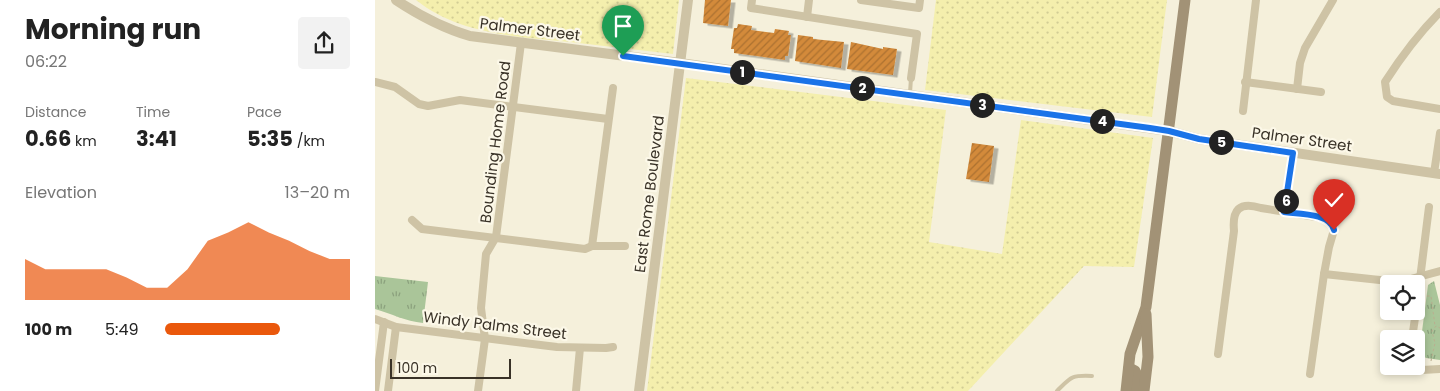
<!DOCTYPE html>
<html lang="en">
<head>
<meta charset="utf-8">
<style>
  :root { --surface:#fff; --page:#f2f2f2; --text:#222; --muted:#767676; --accent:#ea580c }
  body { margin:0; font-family:Poppins,sans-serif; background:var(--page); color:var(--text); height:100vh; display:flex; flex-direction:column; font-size:19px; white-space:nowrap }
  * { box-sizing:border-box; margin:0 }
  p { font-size:16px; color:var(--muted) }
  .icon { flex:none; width:28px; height:28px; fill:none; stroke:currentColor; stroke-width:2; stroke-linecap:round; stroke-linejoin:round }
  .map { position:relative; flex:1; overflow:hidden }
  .drawer { display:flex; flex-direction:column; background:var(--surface); width:375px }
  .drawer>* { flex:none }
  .fabs { position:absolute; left:1005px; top:275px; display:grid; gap:10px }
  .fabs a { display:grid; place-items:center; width:45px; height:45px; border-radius:5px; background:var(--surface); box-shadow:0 2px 8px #0003; font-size:25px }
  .scale { position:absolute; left:15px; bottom:12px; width:121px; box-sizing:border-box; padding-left:5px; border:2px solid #393227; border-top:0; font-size:14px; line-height:18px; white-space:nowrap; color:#393227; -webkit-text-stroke:4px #fcf8e8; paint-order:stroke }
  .pin { position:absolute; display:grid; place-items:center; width:42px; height:42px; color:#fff; margin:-51px -21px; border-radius:50% 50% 50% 0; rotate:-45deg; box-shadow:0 0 5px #0007 }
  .pin .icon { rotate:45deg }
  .km { position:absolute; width:25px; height:25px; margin:-12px; border-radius:50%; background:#222; color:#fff; font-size:14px; line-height:25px; text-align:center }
  .round { display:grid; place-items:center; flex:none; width:52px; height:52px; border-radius:5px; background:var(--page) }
  .head { display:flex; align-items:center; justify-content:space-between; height:85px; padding:0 25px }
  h1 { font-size:28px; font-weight:700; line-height:38px }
  .figures { display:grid; grid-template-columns:repeat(3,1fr); gap:8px; height:85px; padding:5px 25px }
  .figures div { display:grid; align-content:center }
  .figures b { font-size:21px; font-weight:700 }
  .figures small { font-size:14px; font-weight:400 }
  .figures p { font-size:14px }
  .chart { height:140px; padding:10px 25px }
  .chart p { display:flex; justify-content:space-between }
  .chart svg { width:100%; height:90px; margin-top:5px; fill:var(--accent); opacity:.7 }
  ul { padding:0 25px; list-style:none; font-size:16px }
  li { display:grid; grid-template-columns:80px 60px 1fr; align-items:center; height:38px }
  li i { height:12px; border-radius:6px; background:var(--accent) }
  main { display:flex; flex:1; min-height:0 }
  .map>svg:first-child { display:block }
  .sand { fill:url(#sand-dots) }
  .park { fill:url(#park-tufts) }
  .building { fill:url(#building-hatch); filter:url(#shadow) }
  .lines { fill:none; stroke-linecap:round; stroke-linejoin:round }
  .path { stroke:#baae8f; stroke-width:1; stroke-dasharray:2.5 2.5; stroke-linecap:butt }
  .service { stroke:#cec3a5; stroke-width:4 }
  .minor { stroke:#cec3a5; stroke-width:8 }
  .tertiary { stroke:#cec3a5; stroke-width:10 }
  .secondary { stroke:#a29276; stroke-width:11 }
  .route-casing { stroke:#fff; stroke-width:10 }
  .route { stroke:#1a73e8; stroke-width:6 }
  .labels { text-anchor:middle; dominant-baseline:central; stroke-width:4.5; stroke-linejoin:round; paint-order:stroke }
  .street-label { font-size:15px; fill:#393227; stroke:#fcf8e8 }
</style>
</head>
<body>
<main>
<section class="drawer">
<div class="head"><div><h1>Morning run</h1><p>06:22</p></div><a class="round"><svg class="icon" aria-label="share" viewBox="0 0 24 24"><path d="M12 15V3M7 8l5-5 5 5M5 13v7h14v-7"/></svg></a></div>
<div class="figures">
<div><p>Distance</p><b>0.66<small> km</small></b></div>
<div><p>Time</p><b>3:41</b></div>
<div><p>Pace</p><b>5:35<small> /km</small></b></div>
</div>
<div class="chart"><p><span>Elevation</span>13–20 m</p>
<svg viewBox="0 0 160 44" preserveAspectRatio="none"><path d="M0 44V24L10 29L20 29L30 29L40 29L50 33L60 38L70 38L80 29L90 15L100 11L110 6L120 11L130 15L140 20L150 24L160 24V44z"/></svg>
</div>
<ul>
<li><b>100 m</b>5:49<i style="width:62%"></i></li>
</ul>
</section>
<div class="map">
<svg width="1065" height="391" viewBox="0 0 1065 391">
  <defs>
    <pattern id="sand-dots" width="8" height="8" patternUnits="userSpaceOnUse" patternTransform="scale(1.25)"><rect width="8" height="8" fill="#f4efad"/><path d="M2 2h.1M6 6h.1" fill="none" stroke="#d2cd95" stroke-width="1.8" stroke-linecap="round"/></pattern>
    <pattern id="park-tufts" width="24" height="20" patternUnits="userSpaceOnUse" patternTransform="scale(1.25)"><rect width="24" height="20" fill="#aac599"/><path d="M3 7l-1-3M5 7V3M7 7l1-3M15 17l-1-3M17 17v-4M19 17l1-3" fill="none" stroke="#8ba17d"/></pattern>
    <pattern id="building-hatch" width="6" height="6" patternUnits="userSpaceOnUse" patternTransform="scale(1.25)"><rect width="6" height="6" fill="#d38a3a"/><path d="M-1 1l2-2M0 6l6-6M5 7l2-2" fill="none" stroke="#ac7131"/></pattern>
    <filter id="shadow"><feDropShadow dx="4.5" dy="2.5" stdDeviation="0" flood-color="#0004"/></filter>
  </defs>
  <rect width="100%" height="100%" fill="#f5f0db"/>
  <g class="sand">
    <path d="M 41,0 L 304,0 L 298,54 C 264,50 229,46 195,42 C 143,37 83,34 41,0 Z"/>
    <polygon points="561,0 792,0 777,117 550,90"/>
    <polygon points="311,78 571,110 554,242 627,254 646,120 778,138 759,267 709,266 593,391 272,391"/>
  </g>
  <g class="park">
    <path d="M 0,276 L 53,282 L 48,323 C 30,321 17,314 0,309 Z"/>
    <polygon points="1059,281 1065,305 1065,360 1051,358 1047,355 1045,347 1053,285"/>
  </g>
  <g class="building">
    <polygon points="330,0 356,0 353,26 328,23"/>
    <polygon points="363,24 377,26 376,30 399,33 400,29 414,31 413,35 416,35 413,56 410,56 410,60 359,53 359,49 356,49 359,28 362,28"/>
    <polygon points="423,35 438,37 438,39 469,42 466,68 420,61"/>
    <polygon points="476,42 508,49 508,47 522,49 518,75 472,69"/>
    <polygon points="597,143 619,146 614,182 591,179"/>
  </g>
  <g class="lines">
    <g class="path">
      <polyline points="1052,296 1056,296 1060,326"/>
      <polyline points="1056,361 1060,343 1057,331 1061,326 1065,328"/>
    </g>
    <g class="service">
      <polyline points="535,93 536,78"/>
      <path d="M 682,391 C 696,377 696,375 717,376"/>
    </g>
    <g class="minor">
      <polyline points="377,0 376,8 542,34 536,78"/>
      <polyline points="486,0 544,8 545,0"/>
      <path d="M 1065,12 C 1044,33 1026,57 1010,82 L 1012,97 L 1018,101 L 1065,109"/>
      <polyline points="432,17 434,0"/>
      <polyline points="0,82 20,87 44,104 53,106 85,100 233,119"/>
      <polyline points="870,82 946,92"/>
      <polyline points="922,89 925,63 930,48 958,0"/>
      <polyline points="868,111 881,0"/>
      <polyline points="1059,173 1065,133"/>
      <polyline points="909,212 918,153"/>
      <polyline points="37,220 47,229 210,249 217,246 250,246"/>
      <polyline points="217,246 238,88"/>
      <polyline points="949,274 1014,281 1032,280 1065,271"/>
      <polyline points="1041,311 1054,207"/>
      <polyline points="0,319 21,327 182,347 231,348 238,347"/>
      <polyline points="1037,339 1041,311"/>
      <path d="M 843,354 L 859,231 C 857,210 864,201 886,208 L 947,218 L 954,221 L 959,230 L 954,247 L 949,274 L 935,374"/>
      <polyline points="1041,366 1047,370 1065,369"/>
      <polyline points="0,391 9,322"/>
      <polyline points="13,391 21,327"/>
      <polyline points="103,391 110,339 106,308 111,254 121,237 146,43"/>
      <polyline points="201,391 205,348"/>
    </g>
    <g class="tertiary">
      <path d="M 21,0 C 45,16 68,28 95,36 L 305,63 L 794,131 L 824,139 L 1065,174"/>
      <polyline points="264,391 313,0"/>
    </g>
    <g class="secondary">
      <polyline points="754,368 760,371 762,375 760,391"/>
      <polyline points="751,391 755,354 771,307 810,0"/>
      <polyline points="769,391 773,357 771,314"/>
    </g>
  </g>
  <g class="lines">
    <g class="route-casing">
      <path id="route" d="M 248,56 L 775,128 L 794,131 L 824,139 L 918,153 L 909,212 C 924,214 955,213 959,230"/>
    </g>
    <use href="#route" class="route"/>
  </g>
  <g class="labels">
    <g class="street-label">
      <text transform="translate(155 29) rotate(7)">Palmer Street</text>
      <text transform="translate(927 139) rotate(8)">Palmer Street</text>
      <text transform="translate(120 142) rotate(-83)">Bounding Home Road</text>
      <text transform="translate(274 194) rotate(-83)">East Rome Boulevard</text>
      <text transform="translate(120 325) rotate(7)">Windy Palms Street</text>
    </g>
  </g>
</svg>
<div class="fabs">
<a><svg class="icon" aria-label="locate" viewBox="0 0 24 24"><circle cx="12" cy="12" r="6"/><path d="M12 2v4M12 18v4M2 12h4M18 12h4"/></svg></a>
<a><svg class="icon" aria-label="layers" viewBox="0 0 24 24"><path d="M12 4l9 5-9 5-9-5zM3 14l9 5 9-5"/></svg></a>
</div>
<div class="scale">100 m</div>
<div class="pin" style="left:248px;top:56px;background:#1e9e55"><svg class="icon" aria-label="arrive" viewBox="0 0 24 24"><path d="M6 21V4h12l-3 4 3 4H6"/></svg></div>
<div class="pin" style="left:959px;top:230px;background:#d93025"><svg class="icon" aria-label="check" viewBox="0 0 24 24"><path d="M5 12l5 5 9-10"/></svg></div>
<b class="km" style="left:367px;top:72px">1</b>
<b class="km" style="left:487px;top:88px">2</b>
<b class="km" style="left:607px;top:105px">3</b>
<b class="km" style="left:727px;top:121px">4</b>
<b class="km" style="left:846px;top:142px">5</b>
<b class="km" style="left:911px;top:201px">6</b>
</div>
</main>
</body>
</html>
